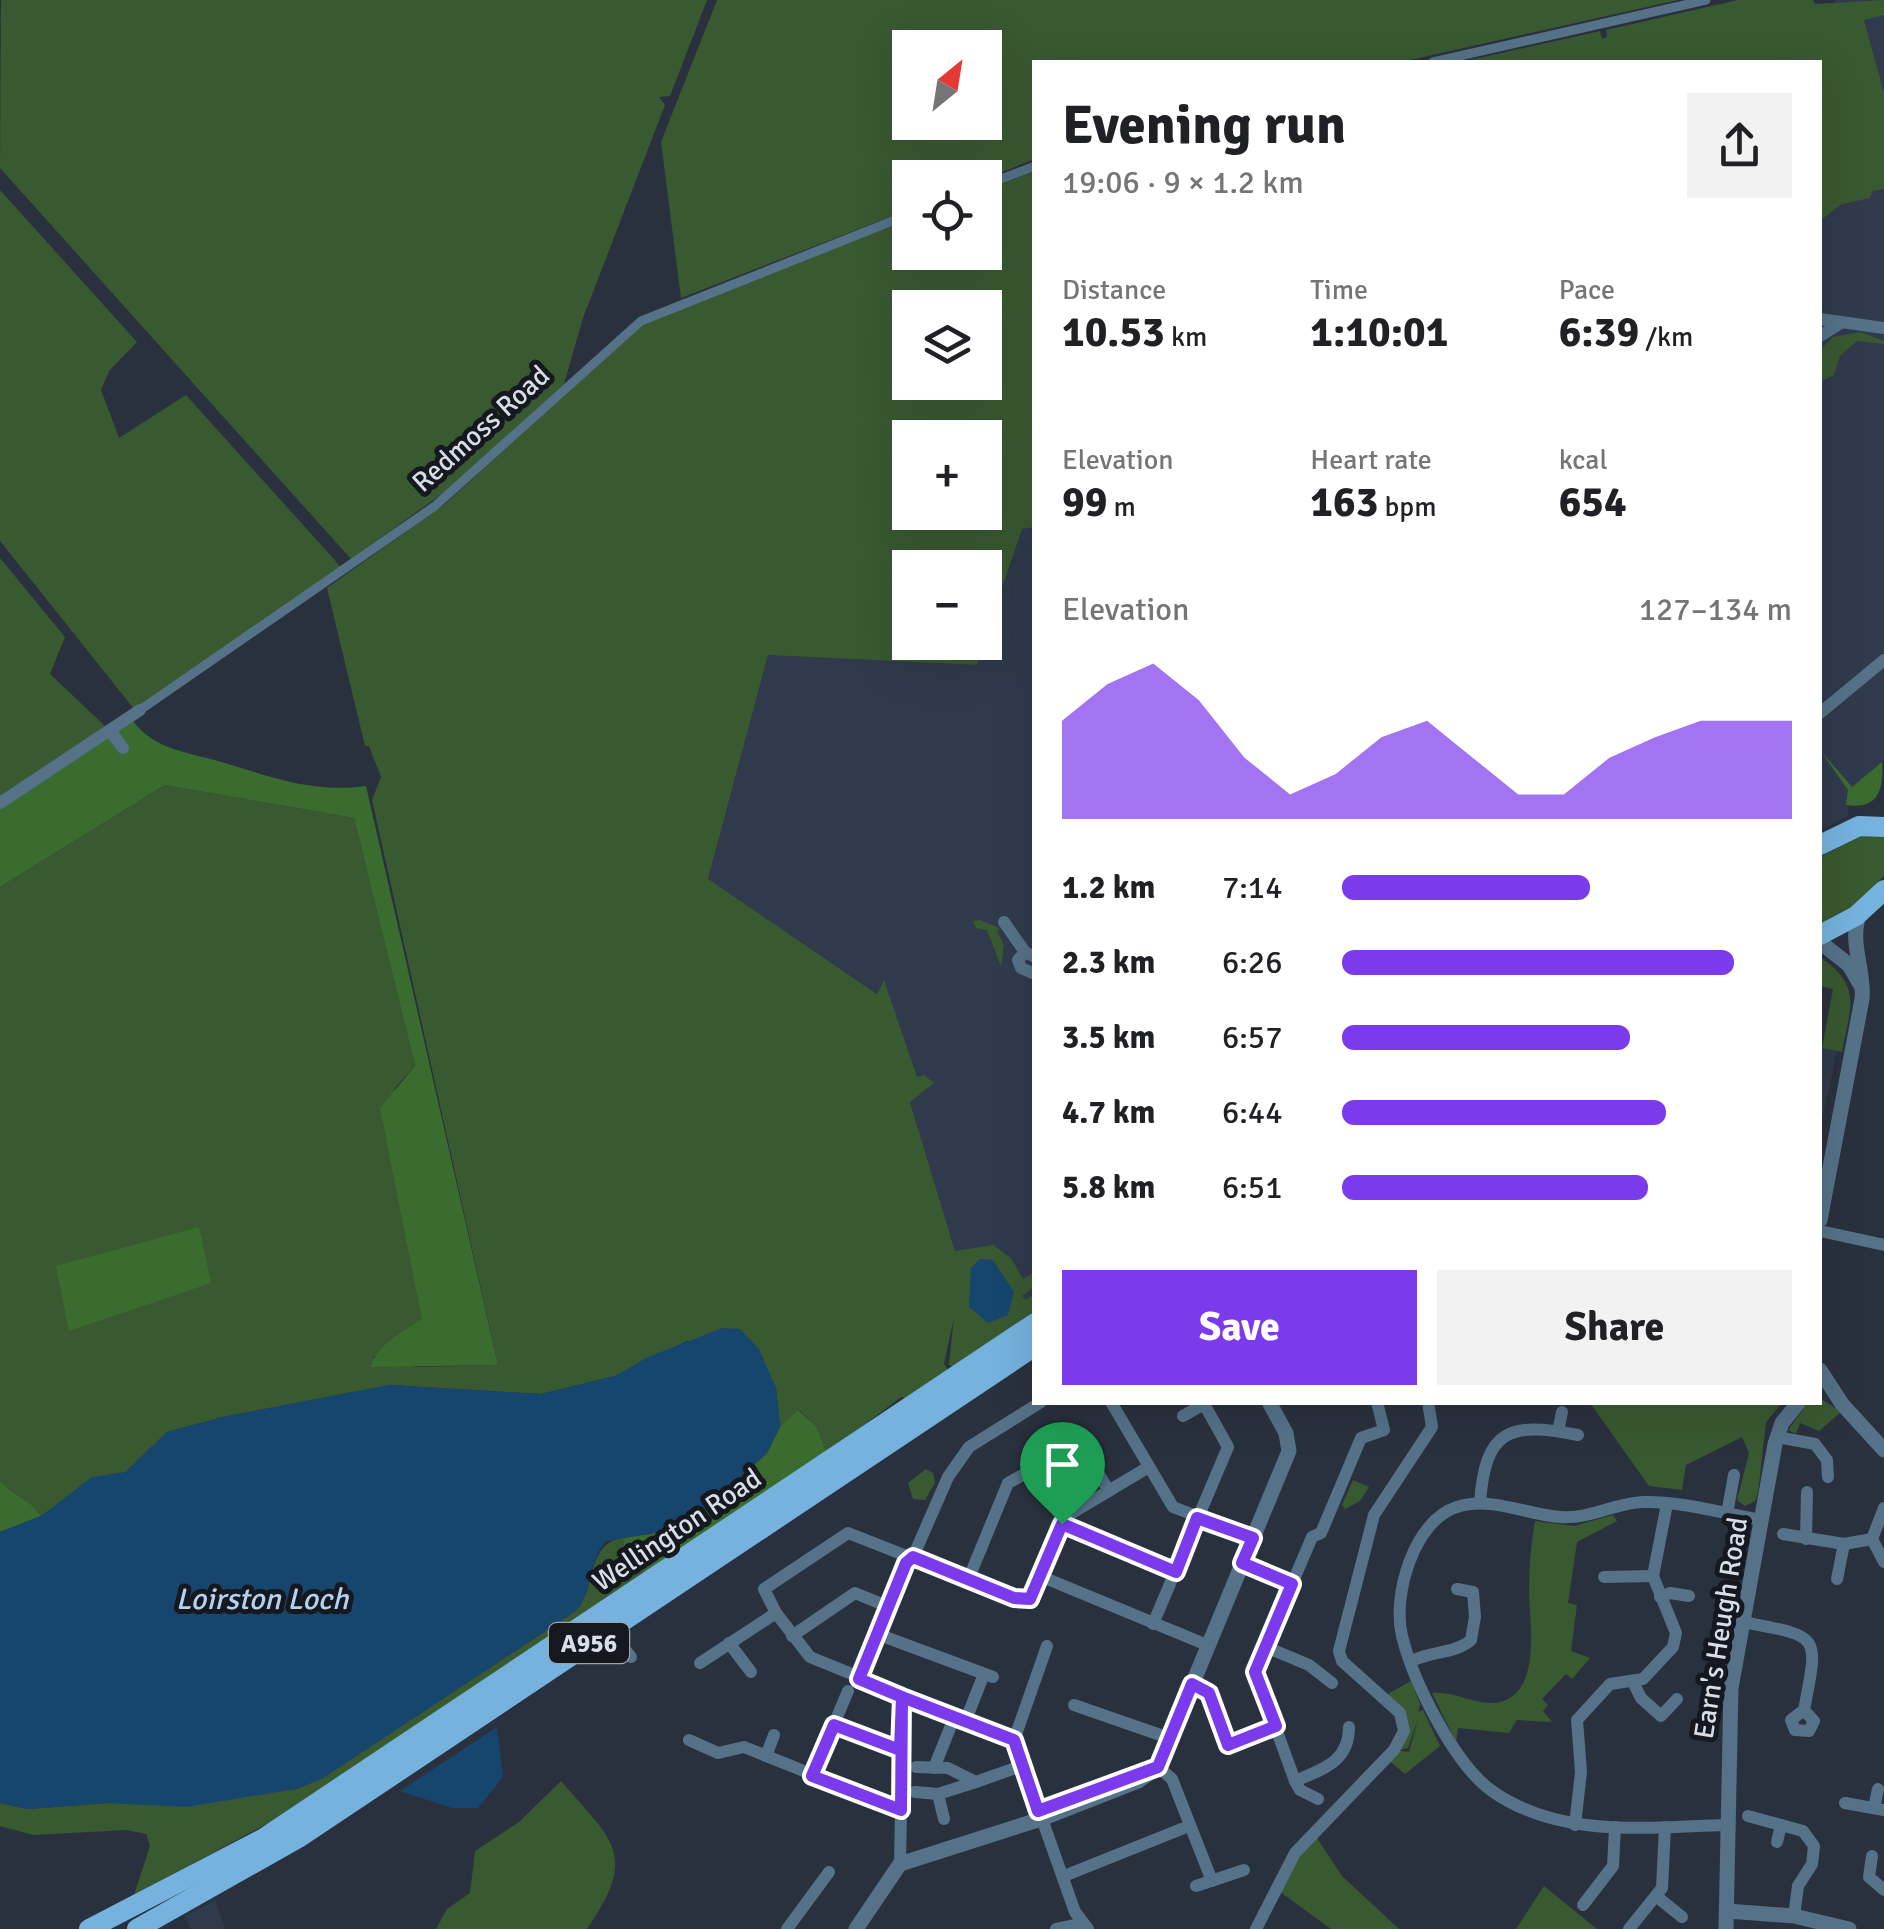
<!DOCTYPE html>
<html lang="en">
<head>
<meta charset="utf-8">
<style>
  :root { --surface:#fff; --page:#f2f2f2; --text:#202124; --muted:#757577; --accent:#7c3aed }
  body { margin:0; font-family:Signika,sans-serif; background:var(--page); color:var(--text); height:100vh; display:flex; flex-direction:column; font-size:38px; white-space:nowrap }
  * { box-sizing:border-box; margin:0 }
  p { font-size:32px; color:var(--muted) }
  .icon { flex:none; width:55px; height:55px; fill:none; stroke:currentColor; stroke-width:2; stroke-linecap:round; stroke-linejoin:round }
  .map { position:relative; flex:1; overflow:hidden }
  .details { position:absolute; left:1032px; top:60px; width:790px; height:1345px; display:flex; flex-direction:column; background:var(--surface); border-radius:0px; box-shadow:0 10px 40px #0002 }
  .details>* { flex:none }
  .needle { width:65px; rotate:30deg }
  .fabs { position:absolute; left:892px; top:30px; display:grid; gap:20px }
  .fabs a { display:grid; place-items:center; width:110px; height:110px; border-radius:0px; background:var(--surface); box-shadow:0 10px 40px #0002; font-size:50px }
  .pin { position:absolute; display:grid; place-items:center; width:85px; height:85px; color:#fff; margin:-102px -42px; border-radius:50% 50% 50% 0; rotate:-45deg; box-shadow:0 0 10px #0007 }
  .pin .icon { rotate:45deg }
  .round { display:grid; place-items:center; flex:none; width:105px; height:105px; border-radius:0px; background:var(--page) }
  .head { display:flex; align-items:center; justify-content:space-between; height:170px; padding:0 30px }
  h1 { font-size:55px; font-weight:700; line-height:75px }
  .metrics { display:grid; grid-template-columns:repeat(3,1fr); gap:15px; height:170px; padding:10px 30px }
  .metrics div { display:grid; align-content:center }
  .metrics b { font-size:42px; font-weight:700 }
  .metrics small { font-size:28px; font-weight:400 }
  .metrics p { font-size:28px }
  .chart { height:280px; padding:20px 30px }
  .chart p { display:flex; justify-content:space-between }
  .chart svg { width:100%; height:180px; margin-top:10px; fill:var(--accent); opacity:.7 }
  .button { display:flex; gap:20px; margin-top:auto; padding:20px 30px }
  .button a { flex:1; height:115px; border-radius:0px; background:var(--accent); color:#fff; font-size:40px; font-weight:700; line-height:115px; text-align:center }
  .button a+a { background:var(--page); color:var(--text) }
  ul { padding:0 30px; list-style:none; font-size:32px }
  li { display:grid; grid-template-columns:160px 120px 1fr; align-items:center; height:75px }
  li i { height:25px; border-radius:12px; background:var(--accent) }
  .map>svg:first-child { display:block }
  .built { fill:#2f3a4c }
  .green { fill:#395931; fill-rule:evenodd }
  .forest { fill:#3b6c2f }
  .water { fill:#16466e }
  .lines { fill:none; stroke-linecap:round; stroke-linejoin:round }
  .pedestrian { stroke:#557288; stroke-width:9 }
  .minor { stroke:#557288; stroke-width:12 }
  .tertiary { stroke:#557288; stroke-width:15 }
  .primary { stroke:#75b2de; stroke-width:20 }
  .route-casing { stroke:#fff; stroke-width:20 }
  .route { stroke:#7c3aed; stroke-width:12 }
  .labels { text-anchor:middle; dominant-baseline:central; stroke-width:10; stroke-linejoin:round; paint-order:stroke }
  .shield { fill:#15191f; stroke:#9ea3aa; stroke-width:2.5 }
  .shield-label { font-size:25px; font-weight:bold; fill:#d9dee6 }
  .street-label { font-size:28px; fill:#d9dee6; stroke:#15191f }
  .water-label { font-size:30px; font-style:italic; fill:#b3d2f1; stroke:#15191f }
</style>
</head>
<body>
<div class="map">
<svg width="1884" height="1929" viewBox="0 0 1884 1929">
  <rect width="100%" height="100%" fill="#2a313e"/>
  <g class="built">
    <polygon points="1835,0 1884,0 1884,761 1849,790 1848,816 1820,831 1820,221 1842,204"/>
    <polygon points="1035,527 1035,1312 953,1369 949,1364 961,1271 878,994 708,880 768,655 977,665 1022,528"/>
    <polygon points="1820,1048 1837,1051 1820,1129"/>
    <polygon points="215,1900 225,1929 191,1929 185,1916"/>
  </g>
  <g class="green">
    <polygon points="1,0 707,0 670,96 659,97 665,105 583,318 564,384 446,491 351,559 0,168"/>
    <path d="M 717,0 L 1678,0 L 1401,62 L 1035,62 L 1035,159 L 985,179 L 910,178 L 910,209 L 681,298 L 661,142 ZM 910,48 L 985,48 L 985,122 L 910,122 Z"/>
    <polygon points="1738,0 1813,0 1815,4 1884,0 1884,15 1864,20 1884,93 1884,189 1873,191 1870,198 1842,204 1820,221 1820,62 1461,62 1600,31 1602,39 1607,37 1606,30"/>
    <path d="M 1035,171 L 1035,527 L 1022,529 L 985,638 L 985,568 L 910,568 L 910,642 L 984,643 L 977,665 L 768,655 L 708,879 L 877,994 L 884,980 L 917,1077 L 924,1075 L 934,1083 L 910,1102 L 955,1251 L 993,1245 L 1011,1258 L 1023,1279 L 1035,1272 L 1035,1286 L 1022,1296 L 1026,1300 L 1035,1293 L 1035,1312 L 953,1369 L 949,1364 L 954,1317 L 944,1364 L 948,1370 L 906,1398 L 901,1397 L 827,1453 L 816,1426 L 799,1410 L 780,1427 L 776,1388 L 687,1341 L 615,1376 L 541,1394 L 390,1385 L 223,1417 L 167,1432 L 125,1473 C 90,1472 69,1499 41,1516 C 31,1499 12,1496 0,1480 L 0,887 L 165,785 L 354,818 L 415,1066 L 395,1088 L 422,1319 L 373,1358 L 417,1367 L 498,1365 L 372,800 L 381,777 L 369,746 L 365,746 L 327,588 L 445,504 L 643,323 L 910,219 L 910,252 L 985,252 L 985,190 ZM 910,308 L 985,308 L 985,382 L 910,382 ZM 910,438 L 985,438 L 985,512 L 910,512 Z"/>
    <polygon points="0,190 137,342 109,371 101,390 119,438 186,395 341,567 134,709 0,541"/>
    <polygon points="1861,332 1884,341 1884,344 1857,341 1840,356 1834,375 1820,382 1820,350 1833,337"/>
    <polygon points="0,558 65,637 50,674 106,727 0,797"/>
    <polygon points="1865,834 1884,836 1884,876 1852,908 1820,926 1820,857"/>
    <polygon points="980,920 1000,928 997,931 1004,945 1001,967 987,930 976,928 973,921"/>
    <path d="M 1820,957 C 1863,986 1850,1008 1842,1052 L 1822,1048 L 1833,989 L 1820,986 Z"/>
    <polygon points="1820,1398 1841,1412 1819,1431 1800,1423 1796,1434 1788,1430 1808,1403 1820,1402"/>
    <polygon points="1590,1403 1782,1403 1766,1422 1758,1493 1755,1501 1745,1506 1737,1500 1749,1453 1742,1437 1686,1465 1682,1490 1649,1486"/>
    <polygon points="926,1469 933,1473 935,1483 925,1500 913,1499 908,1483"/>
    <polygon points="1353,1480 1369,1487 1360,1501 1345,1509 1342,1505"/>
    <path d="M 1613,1515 L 1617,1521 L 1577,1542 L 1568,1603 L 1577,1605 L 1571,1651 L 1590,1658 L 1572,1679 L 1566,1674 L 1542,1699 L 1548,1705 L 1543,1711 L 1552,1722 L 1517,1720 L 1509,1733 L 1458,1728 L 1456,1742 L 1432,1693 C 1453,1690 1479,1707 1500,1702 C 1543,1691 1529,1619 1529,1590 C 1529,1566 1531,1544 1535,1521 L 1574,1526 Z"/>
    <path d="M 622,1537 L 626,1553 L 645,1574 L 272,1821 L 134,1895 L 150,1846 L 146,1834 L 127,1830 L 33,1835 L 0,1826 L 0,1803 L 28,1809 L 296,1789 L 323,1778 L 577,1610 C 598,1584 585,1547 622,1537 Z"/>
    <polygon points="1411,1681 1420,1704 1418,1712 1423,1710 1440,1746 1405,1774 1386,1758 1394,1750 1409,1752 1418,1719 1408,1748 1399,1750 1405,1737 1386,1695"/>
    <path d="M 561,1781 C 611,1840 640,1853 587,1929 L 436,1929 L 447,1909 L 470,1893 L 475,1851 L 519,1822 Z"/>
    <polygon points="1313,1832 1342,1876 1399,1929 1331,1929 1276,1889"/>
    <polygon points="1544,1886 1597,1929 1516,1929"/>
  </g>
  <g class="forest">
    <path d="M 130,717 C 150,747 180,751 211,759 C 265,774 308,794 366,786 L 498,1365 L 371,1367 C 376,1345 404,1331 422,1319 L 380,1108 L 415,1066 L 354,818 L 165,785 L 0,887 L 0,803 Z"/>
    <path d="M 1820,750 L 1852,787 L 1882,762 C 1884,790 1878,810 1846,805 L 1848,790 Z"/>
    <polygon points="199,1227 211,1283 69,1331 56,1266"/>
    <polygon points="798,1410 816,1426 827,1453 645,1574 626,1553 622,1537 651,1534 740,1477 767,1453 780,1427"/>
    <path d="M 0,1480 C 12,1496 31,1499 41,1516 L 0,1532 Z"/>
  </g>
  <g class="water">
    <polygon points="980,1259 993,1260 1014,1292 1008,1315 988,1323 969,1307 971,1268"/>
    <path d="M 722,1328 L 740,1329 L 759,1349 L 776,1388 L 780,1427 L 767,1453 L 696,1521 L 668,1531 L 606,1541 C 588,1561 594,1589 577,1610 L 323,1778 L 296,1789 L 187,1807 L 104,1803 L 28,1809 L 0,1803 L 0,1532 L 41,1516 L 92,1477 L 125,1472 L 167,1432 L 223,1417 L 390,1385 L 541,1394 L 615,1376 L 646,1358 Z"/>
    <polygon points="497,1727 503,1777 478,1808 452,1808 400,1791"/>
  </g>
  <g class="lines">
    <g class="pedestrian">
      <polyline points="1433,62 1706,0"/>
      <polyline points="985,185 1035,166"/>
      <polyline points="140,710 435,506 641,321 910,214"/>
    </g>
    <g class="minor">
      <polyline points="1820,319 1884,328"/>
      <polyline points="1820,336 1841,323"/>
      <polyline points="1820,713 1884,660"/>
      <polyline points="110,731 123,748"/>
      <polyline points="0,803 140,710"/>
      <polyline points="1004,922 1025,952"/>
      <polyline points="1035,957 1025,952 1018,960 1021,968 1035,974"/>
      <polyline points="1820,1231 1884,1245"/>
      <polyline points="1111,1402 1173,1507 1253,1538"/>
      <polyline points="1183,1416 1204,1404"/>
      <polyline points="1558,1431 1562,1412"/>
      <polyline points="1777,1437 1815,1444 1827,1460 1828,1477"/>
      <path d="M 1480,1503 C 1485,1430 1509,1421 1578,1435"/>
      <polyline points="1884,1508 1872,1539 1884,1562"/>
      <polyline points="1727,1514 1734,1475"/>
      <polyline points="1061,1524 1176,1572"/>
      <polyline points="1783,1534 1844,1544 1872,1539"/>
      <polyline points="1806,1539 1807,1492"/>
      <polyline points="1242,1563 1292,1584"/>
      <polyline points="1040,1576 1207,1645"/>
      <polyline points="1604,1577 1653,1576"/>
      <polyline points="1837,1579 1844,1544"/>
      <polyline points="968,1580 1008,1483 1080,1444 1109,1491"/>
      <polyline points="1660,1597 1670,1593 1689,1596"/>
      <path d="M 1743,1622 C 1821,1637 1819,1633 1804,1710 L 1791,1720 L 1795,1730 L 1809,1731 L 1814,1721 L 1804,1710"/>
      <polyline points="1153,1624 1228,1447 1203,1402"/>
      <polyline points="609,1630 631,1657"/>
      <polyline points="877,1634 993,1677"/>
      <polyline points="792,1636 855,1593 889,1607"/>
      <polyline points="729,1643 751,1672"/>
      <polyline points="1047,1646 1014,1740 1075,1912 1088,1929"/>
      <polyline points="1266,1647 1309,1665 1332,1683"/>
      <path d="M 1412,1661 C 1431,1651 1455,1654 1471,1640 L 1475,1617 L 1473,1592 L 1457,1589"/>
      <polyline points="700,1663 776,1613"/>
      <polyline points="859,1679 906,1563 913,1557 948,1477 969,1447 1041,1402"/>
      <polyline points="1633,1682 1641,1698 1661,1716 1677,1699"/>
      <polyline points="1192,1683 1209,1693 1229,1745 1275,1727"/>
      <polyline points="1074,1705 1169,1738"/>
      <polyline points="965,1722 984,1674"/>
      <polyline points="833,1725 901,1750"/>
      <polyline points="689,1740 718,1753 744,1747 901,1810"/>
      <polyline points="1014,1740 810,1657 776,1613 764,1589 848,1533 1014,1598 1030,1599 1065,1517 1147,1468"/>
      <polyline points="766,1756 774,1735"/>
      <polyline points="916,1767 948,1768 976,1782 1021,1766"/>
      <polyline points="1158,1767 1172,1779 1212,1881"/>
      <polyline points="934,1768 954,1718"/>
      <polyline points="812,1776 848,1691"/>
      <path d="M 1295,1781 C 1323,1769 1349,1762 1349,1727"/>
      <polyline points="915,1792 938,1794"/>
      <polyline points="1318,1799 1300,1790 1295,1781 1255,1671 1312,1537 1321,1533 1361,1438 1384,1430 1377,1402"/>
      <polyline points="1845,1803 1884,1810"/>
      <polyline points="1874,1808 1878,1789"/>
      <polyline points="1748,1816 1803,1831 1814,1846 1812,1864 1798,1886 1794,1916"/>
      <polyline points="944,1819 938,1794 976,1782"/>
      <polyline points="1575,1825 1581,1772 1577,1720 1610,1684 1643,1679 1673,1647 1676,1633 1653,1576 1667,1504"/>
      <path d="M 1727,1825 C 1648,1827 1560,1839 1492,1791 C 1454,1764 1413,1681 1402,1636 C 1392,1596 1414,1520 1457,1507 C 1491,1496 1527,1515 1561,1517 C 1590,1519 1615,1503 1643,1502 C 1682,1501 1724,1514 1762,1520"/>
      <polyline points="1777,1842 1781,1825"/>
      <polyline points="1872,1856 1869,1877 1884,1890"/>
      <polyline points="900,1864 903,1697"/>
      <polyline points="1064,1876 1189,1826"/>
      <polyline points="1196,1886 1244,1870"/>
      <polyline points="1656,1896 1682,1917"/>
      <polyline points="1583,1905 1613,1866 1615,1827"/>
      <polyline points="787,1929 829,1872"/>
      <polyline points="1056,1929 1081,1924"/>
      <polyline points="1256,1929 1295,1853 1394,1750 1404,1731 1400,1713 1342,1661 1339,1651 1374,1515 1432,1427 1428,1402"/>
      <polyline points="1629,1929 1662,1888 1665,1827"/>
    </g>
    <g class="tertiary">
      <polyline points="1820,942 1849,965 1860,984"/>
      <path d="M 1820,1220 L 1862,999 C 1865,970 1848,941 1860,913"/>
      <polyline points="1820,1370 1842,1404 1884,1450"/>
      <polyline points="1727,1911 1794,1916 1849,1929"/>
      <polyline points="856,1929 900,1864 1041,1819 1138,1781 1158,1767 1289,1451 1286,1433 1269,1402"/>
      <polyline points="1726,1929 1731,1688 1775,1444 1782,1423 1799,1402"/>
    </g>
    <g class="primary">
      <polyline points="1820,845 1859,826 1884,827"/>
      <polyline points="1820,935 1856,916 1884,890"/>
      <polyline points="89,1929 264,1838 1035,1323"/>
      <polyline points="137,1929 300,1837 1035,1346"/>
    </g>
  </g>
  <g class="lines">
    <g class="route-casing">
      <polyline id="route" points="1062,1524 1030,1599 1014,1598 913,1557 906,1563 859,1679 902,1697 900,1750 834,1725 812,1776 901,1810 902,1697 1014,1740 1038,1811 1158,1767 1192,1684 1209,1693 1228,1745 1276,1726 1255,1672 1292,1584 1242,1563 1253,1538 1197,1518 1176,1572 1062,1524"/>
    </g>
    <use href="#route" class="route"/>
  </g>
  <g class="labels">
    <rect class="shield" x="549" y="1623" width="80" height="40" rx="8"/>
    <g class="shield-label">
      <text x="589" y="1643">A956</text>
    </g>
    <g class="street-label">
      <text transform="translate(481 429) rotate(-42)">Redmoss Road</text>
      <text transform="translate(677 1530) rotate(-34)">Wellington Road</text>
      <text transform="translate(1721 1628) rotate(-81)">Earn's Heugh Road</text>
    </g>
    <g class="water-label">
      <text x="262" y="1599">Loirston Loch</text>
    </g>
  </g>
</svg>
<div class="fabs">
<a><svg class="needle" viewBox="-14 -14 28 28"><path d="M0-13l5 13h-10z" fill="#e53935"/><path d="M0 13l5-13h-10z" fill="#757577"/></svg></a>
<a><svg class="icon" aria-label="locate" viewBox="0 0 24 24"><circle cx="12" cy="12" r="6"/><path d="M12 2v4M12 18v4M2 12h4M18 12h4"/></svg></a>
<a><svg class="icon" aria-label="layers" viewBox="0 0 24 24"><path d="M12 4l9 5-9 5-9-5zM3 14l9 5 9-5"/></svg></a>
<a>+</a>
<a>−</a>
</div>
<div class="pin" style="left:1062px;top:1524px;background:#1e9e55"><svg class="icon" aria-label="arrive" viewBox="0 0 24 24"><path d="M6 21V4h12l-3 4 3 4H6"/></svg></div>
<section class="details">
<div class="head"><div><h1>Evening run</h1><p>19:06 · 9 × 1.2 km</p></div><a class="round"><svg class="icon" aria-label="share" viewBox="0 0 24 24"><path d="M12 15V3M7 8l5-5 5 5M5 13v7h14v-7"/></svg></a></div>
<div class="metrics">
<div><p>Distance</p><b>10.53<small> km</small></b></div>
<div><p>Time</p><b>1:10:01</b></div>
<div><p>Pace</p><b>6:39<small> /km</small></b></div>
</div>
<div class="metrics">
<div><p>Elevation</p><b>99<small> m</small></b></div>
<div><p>Heart rate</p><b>163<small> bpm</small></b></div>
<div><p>kcal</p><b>654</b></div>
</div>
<div class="chart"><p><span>Elevation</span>127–134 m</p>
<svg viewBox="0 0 160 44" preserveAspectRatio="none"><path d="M0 44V20L10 11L20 6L30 15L40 29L50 38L60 33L70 24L80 20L90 29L100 38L110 38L120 29L130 24L140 20L150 20L160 20V44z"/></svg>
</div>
<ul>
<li><b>1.2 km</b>7:14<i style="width:55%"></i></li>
<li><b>2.3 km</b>6:26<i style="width:87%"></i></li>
<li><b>3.5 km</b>6:57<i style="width:64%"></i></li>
<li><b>4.7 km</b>6:44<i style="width:72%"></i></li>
<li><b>5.8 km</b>6:51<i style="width:68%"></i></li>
</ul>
<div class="button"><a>Save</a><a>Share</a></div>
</section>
</div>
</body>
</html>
